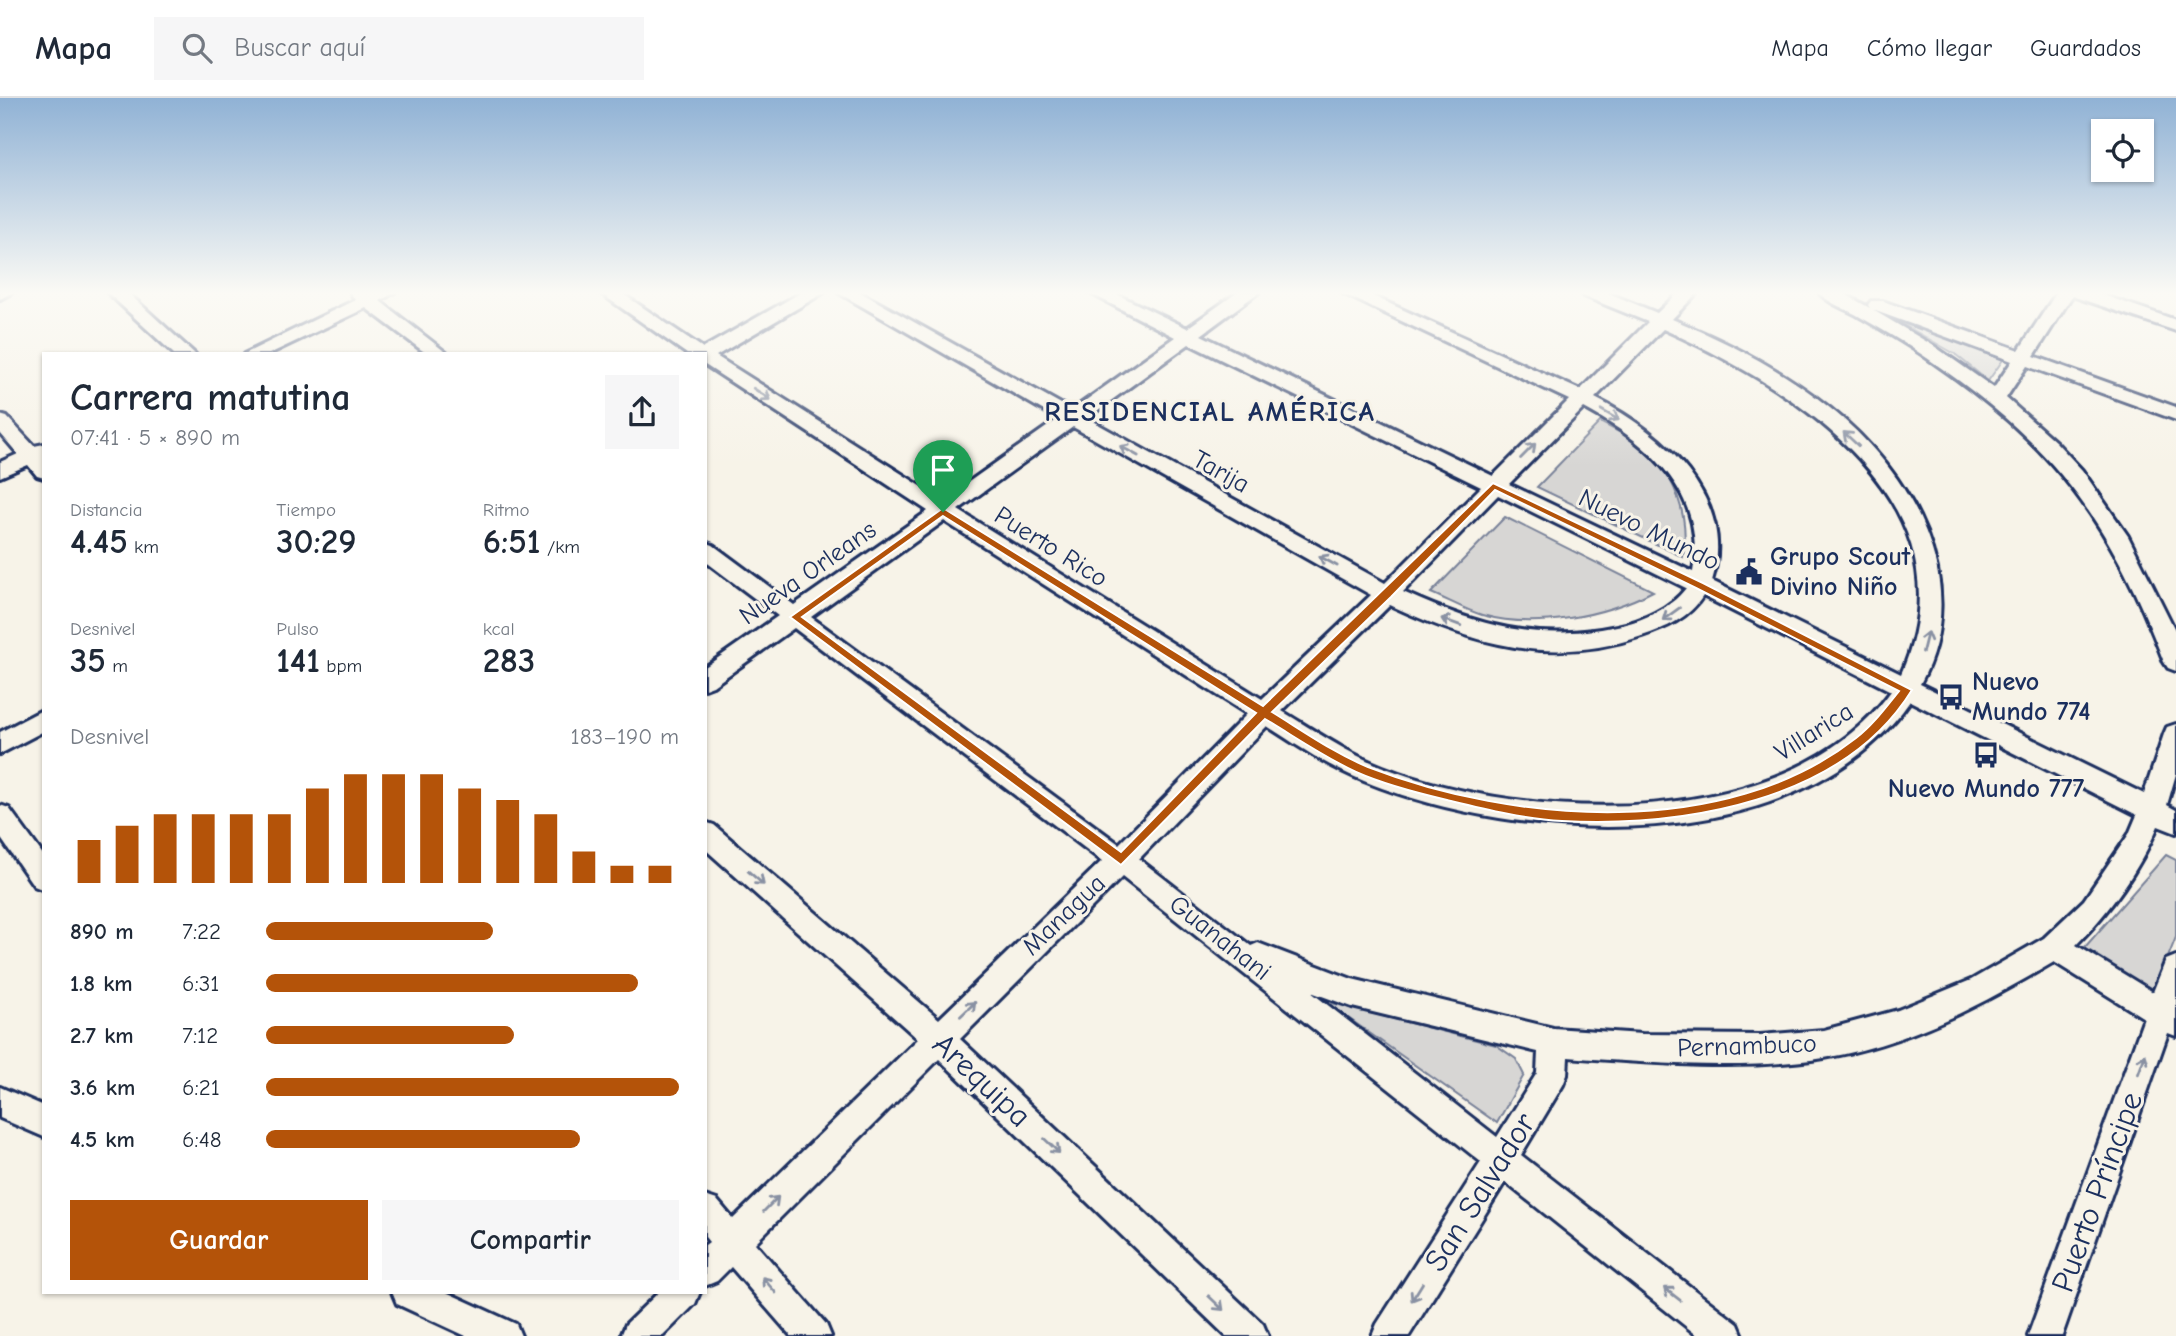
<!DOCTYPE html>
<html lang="es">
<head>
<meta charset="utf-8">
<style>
  :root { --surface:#fff; --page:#f6f6f7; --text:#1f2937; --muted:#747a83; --line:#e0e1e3; --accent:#b45309 }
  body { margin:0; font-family:"Comic Neue",sans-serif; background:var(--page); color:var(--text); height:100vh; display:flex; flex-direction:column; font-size:26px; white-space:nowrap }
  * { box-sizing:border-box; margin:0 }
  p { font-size:23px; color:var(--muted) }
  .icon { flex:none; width:38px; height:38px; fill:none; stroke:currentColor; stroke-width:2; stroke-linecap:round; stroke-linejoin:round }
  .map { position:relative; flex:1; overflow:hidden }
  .panel { position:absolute; left:42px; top:254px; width:665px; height:942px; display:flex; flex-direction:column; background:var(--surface); border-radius:0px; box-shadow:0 2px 5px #0004 }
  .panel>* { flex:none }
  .fabs { position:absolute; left:2091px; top:21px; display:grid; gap:14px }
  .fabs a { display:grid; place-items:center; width:63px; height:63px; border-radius:0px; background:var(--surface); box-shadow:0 2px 5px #0004; font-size:35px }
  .pin { position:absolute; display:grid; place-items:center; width:60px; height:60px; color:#fff; margin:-72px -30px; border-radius:50% 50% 50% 0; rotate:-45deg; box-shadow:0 0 7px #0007 }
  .pin .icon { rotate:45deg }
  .round { display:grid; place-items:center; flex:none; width:74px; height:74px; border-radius:0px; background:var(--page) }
  .summary { display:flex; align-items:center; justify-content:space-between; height:119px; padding:0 28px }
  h1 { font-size:38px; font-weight:600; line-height:52px }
  .metrics { display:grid; grid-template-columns:repeat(3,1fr); gap:10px; height:119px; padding:7px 28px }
  .metrics div { display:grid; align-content:center }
  .metrics b { font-size:35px; font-weight:600 }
  .metrics small { font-size:19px; font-weight:400 }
  .metrics p { font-size:19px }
  .chart { height:196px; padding:14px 28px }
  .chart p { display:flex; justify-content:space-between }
  .chart svg { width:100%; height:126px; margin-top:7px; stroke:var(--accent); stroke-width:6 }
  .primary-button { display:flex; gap:14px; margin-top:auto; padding:14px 28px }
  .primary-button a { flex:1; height:80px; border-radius:0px; background:var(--accent); color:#fff; font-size:28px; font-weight:600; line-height:80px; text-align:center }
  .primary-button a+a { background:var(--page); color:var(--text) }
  ul { padding:0 28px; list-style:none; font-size:23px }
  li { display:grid; grid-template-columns:112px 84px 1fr; align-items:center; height:52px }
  li i { height:18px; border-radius:9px; background:var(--accent) }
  header { display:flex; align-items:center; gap:42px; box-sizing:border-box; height:98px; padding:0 35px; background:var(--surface); border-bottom:2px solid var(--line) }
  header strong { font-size:33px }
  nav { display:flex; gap:38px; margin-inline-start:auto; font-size:24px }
  .search { width:490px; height:63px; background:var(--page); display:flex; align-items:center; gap:18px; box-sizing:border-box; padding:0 24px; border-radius:0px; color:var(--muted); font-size:26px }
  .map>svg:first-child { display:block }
  .green { fill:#d7d6d4; stroke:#798299; stroke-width:2 }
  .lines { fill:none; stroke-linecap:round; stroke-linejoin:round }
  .minor-casing { stroke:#1b2f5e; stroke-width:6 }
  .minor { fill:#f7f3e8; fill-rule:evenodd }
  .oneway { stroke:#8991a3 }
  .route { fill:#b45309; stroke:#fff; stroke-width:2; fill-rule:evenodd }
  .labels { text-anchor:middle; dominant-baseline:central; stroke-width:6; stroke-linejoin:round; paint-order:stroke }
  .street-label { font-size:26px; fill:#1b2f5e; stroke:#f7f3e8 }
  .poi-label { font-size:26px; font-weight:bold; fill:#1b2f5e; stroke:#f7f3e8; text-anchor:start }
  .far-district-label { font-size:28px; font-weight:bold; letter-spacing:2px; fill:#1b2f5e; stroke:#f7f3e8 }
  .near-street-label { font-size:32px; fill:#1b2f5e; stroke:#f7f3e8 }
</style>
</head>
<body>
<header>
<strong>Mapa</strong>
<div class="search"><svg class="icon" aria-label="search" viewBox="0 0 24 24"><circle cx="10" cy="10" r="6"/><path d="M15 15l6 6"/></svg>Buscar aquí</div>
<nav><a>Mapa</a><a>Cómo llegar</a><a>Guardados</a></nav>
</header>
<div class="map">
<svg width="2176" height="1238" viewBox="0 0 2176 1238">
  <rect width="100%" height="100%" fill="#f7f3e8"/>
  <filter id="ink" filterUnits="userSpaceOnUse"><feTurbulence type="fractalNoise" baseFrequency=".0143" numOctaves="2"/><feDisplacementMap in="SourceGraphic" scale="14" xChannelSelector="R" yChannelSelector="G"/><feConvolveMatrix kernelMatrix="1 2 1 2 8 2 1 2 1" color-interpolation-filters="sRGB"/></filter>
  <g filter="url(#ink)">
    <g class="green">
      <polygon points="1882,214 2005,259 1988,283 1955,256"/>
      <path d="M 1600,324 C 1613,332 1630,338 1642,348 C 1675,375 1690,418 1683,459 L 1537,389 Z"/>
      <path d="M 1505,419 L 1653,493 C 1605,518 1535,532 1482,517 C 1465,512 1448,502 1431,495 Z"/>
      <polygon points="2166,757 2176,762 2176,839 2153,897 2089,859 2085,849"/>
      <polygon points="1324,903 1496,947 1516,961 1524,977 1497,1025"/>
    </g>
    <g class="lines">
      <g class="minor-casing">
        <g id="minor">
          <polygon points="0,194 13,194 0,201"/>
          <polygon points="107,194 127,194 195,256 174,256"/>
          <polygon points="350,194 395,194 380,203 448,256 427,256 366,210 269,256 244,256 355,202"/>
          <path d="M 599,194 L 620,194 L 703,250 L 802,194 L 825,194 L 716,258 L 943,402 L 1058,321 L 837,194 L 860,194 L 1072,312 L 1175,239 L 1088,194 L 1112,194 L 1187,230 L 1238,194 L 1259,194 L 1201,237 L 1493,378 L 1569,302 L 1340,194 L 1364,194 L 1580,292 L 1648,224 L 1584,198 L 1581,194 L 1606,194 L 1657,215 L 1679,194 L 1698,194 L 1672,221 C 1728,244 1783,272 1830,310 C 1911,374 1975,485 1920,586 L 2144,696 L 2164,636 L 2167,629 L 2176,626 L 2176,676 L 2167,707 L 2176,712 L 2176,735 L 2158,728 C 2139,772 2110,813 2076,847 L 2153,894 L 2166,862 L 2176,858 L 2176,938 L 2168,935 L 2062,1238 L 2028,1238 L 2144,920 L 2054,864 C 1983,906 1906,947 1824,960 C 1746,973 1646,965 1568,959 L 1567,977 L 1563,987 L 1521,1057 L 1738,1226 L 1743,1238 L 1698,1238 L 1505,1084 L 1409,1238 L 1372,1238 L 1377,1226 L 1481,1064 L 1122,779 L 960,941 L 1263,1226 L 1268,1238 L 1226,1238 L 939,961 L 755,1145 L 826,1226 L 831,1238 L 791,1238 L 731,1169 L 717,1183 L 705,1188 L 705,1147 L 709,1144 L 705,1139 L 705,1098 L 717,1102 L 733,1121 L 918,941 L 705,751 L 705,724 L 714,727 L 939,921 L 1102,763 L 794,530 L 713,588 L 705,591 L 705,569 L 778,518 L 705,463 L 705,444 L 713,447 L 794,507 L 928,413 L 705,267 L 705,256 L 687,256 ZM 1663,231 C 1794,289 1977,405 1901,576 L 1712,483 C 1738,400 1661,333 1595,300 ZM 1189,246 L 1481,389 L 1385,485 L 1087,320 ZM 1584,310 C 1649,345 1706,394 1693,474 L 1509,386 ZM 1073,329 L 1371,497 L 1262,601 L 958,412 ZM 1498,397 L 1686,490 C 1670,511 1642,523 1617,528 C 1536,545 1476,527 1403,494 ZM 944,423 L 1247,616 L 1119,746 L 811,519 ZM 1703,498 L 1891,593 C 1789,735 1530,726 1383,669 C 1347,655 1315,633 1282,613 L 1390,507 C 1474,546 1551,569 1642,538 C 1666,530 1689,520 1703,498 ZM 1910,603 L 2137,717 L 2129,736 L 2084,802 L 2044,840 L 1971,882 L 1898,912 L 1824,932 L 1760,937 L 1642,936 L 1553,930 L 1352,881 L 1258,845 L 1251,848 L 1139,761 L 1267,628 C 1298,648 1329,669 1364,683 C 1523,748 1800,762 1910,603 ZM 1311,894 L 1352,909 L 1538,954 L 1537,975 L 1497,1039 Z"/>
          <path d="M 1818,194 L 1841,194 L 1870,210 L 1868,207 L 1871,203 L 1883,203 L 2019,252 L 2057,194 L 2094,194 L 2176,222 L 2176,233 L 2072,198 L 2034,258 L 2176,309 L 2176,322 L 2027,268 L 2006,300 L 2056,344 L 2082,372 L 2128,438 L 2176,534 L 2176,573 L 2168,570 L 2164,564 C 2110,422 2053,346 1927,260 C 1904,244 1879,230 1855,216 C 1843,210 1827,204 1818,194 ZM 1873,212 L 2012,263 L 1994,290 L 1934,248 Z"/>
          <polygon points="0,317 7,319 34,348 44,346 44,380 37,378 28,367 0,379 0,364 18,356 0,335"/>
          <polygon points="44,611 44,633 0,656 0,634"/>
          <polygon points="0,707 9,710 44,758 44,792 34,788 0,739"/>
          <polygon points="0,989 44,1008 44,1039 0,1020"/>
          <polygon points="392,1194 446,1194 516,1226 521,1238 466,1238 397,1206"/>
          <polygon points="659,1194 700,1194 695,1206 663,1238 621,1238 626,1226"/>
        </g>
      </g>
      <use href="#minor" class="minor"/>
    </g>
    <defs><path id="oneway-shaft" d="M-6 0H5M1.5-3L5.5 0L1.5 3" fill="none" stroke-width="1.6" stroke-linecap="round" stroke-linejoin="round" transform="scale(1.75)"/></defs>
    <g class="oneway">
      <use href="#oneway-shaft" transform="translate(762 296) rotate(33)"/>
      <use href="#oneway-shaft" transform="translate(1610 317) rotate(30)"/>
      <use href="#oneway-shaft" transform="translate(1851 341) rotate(-137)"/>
      <use href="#oneway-shaft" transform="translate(1129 353) rotate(-151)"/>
      <use href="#oneway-shaft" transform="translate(1528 353) rotate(-45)"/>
      <use href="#oneway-shaft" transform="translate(1328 463) rotate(-151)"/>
      <use href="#oneway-shaft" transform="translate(1671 516) rotate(144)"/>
      <use href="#oneway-shaft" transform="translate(1451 524) rotate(-160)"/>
      <use href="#oneway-shaft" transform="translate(1925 544) rotate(-76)"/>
      <use href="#oneway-shaft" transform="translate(756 780) rotate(41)"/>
      <use href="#oneway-shaft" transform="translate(968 911) rotate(-44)"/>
      <use href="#oneway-shaft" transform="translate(2142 966) rotate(-70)"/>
      <use href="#oneway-shaft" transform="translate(1052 1048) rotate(44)"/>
      <use href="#oneway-shaft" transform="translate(771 1106) rotate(-45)"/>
      <use href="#oneway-shaft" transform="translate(769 1187) rotate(-131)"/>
      <use href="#oneway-shaft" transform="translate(1417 1194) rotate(122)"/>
      <use href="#oneway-shaft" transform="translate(1672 1196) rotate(-142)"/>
      <use href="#oneway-shaft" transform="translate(1216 1205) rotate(44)"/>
    </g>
  </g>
  <linearGradient id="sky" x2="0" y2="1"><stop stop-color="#90b2d5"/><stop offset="0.53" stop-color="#fbfaf5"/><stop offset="1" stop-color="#fbfaf5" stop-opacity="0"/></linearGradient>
  <rect width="2176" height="368" fill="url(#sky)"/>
  <path class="route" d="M 1493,385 L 1703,485 L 1912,592 C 1843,704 1683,729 1562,723 C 1524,721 1484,711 1447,702 C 1417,695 1385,687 1356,674 C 1324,659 1295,639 1265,621 L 1121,767 L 790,519 L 943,410 L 1263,608 ZM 1495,392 L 1696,490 L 1899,593 C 1886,609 1873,627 1856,640 C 1726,742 1515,726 1368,669 C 1334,655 1303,633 1272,614 L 1391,499 ZM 943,418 L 1256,615 L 1121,754 L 802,519 Z"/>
  <defs>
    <g id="civic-bare" transform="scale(2.1)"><path d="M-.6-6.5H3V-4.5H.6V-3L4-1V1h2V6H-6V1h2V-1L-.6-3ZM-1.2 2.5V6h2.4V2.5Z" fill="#1b2f5e" stroke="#f7f3e8" stroke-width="2.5" paint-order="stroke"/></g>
    <g id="bus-bare" transform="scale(2.1)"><path d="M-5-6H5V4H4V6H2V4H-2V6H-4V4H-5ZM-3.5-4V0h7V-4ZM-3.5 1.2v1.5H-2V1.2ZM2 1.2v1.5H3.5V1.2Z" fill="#1b2f5e" stroke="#f7f3e8" stroke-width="2.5" paint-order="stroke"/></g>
  </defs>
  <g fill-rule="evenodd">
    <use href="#civic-bare" x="1749" y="474"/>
    <use href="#bus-bare" x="1951" y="599"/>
    <use href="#bus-bare" x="1986" y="657"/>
  </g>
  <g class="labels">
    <g class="street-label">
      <text transform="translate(1221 374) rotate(29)">Tarija</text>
      <text transform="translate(1649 432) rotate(26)">Nuevo Mundo</text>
      <text transform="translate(1051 449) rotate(32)">Puerto Rico</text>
      <text transform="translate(808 475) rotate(-35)">Nueva Orleans</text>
      <text transform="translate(1814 634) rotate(-32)">Villarica</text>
      <text transform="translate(1064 817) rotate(-44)">Managua</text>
      <text transform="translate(1220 840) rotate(38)">Guanahani</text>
      <text transform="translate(1747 948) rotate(-2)">Pernambuco</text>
    </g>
    <g class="poi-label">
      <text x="1770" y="459">Grupo Scout<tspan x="1770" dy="30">Divino Niño</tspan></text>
      <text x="1972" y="584">Nuevo<tspan x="1972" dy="30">Mundo 774</tspan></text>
      <text x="1986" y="691" text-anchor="middle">Nuevo Mundo 777</text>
    </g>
    <g class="far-district-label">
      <text x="1210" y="314">RESIDENCIAL AMÉRICA</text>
    </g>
    <g class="near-street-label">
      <text transform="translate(982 982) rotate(43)">Arequipa</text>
      <text transform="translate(1480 1094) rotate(-58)">San Salvador</text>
      <text transform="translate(2097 1094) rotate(-70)">Puerto Príncipe</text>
    </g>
  </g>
</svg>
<div class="fabs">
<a><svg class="icon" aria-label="locate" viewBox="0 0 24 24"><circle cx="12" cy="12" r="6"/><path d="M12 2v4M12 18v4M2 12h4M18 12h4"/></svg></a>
</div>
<div class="pin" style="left:943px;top:414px;background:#1e9e55"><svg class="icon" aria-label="arrive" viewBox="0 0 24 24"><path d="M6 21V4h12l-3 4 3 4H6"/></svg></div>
<section class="panel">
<div class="summary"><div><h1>Carrera matutina</h1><p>07:41 · 5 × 890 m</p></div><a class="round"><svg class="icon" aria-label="share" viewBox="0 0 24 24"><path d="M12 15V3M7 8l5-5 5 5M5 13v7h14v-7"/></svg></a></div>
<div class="metrics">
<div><p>Distancia</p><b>4.45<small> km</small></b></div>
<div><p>Tiempo</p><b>30:29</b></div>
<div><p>Ritmo</p><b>6:51<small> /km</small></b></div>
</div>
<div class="metrics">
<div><p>Desnivel</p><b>35<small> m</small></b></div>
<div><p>Pulso</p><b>141<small> bpm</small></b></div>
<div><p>kcal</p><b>283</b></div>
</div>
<div class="chart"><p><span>Desnivel</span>183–190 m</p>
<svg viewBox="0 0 160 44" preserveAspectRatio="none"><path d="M5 44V29M15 44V24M25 44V20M35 44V20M45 44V20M55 44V20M65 44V11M75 44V6M85 44V6M95 44V6M105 44V11M115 44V15M125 44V20M135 44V33M145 44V38M155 44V38"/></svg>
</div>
<ul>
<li><b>890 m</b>7:22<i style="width:55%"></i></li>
<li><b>1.8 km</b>6:31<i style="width:90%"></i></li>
<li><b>2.7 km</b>7:12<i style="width:60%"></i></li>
<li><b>3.6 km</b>6:21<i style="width:100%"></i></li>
<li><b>4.5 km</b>6:48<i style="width:76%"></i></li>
</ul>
<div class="primary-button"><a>Guardar</a><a>Compartir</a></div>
</section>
</div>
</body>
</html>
